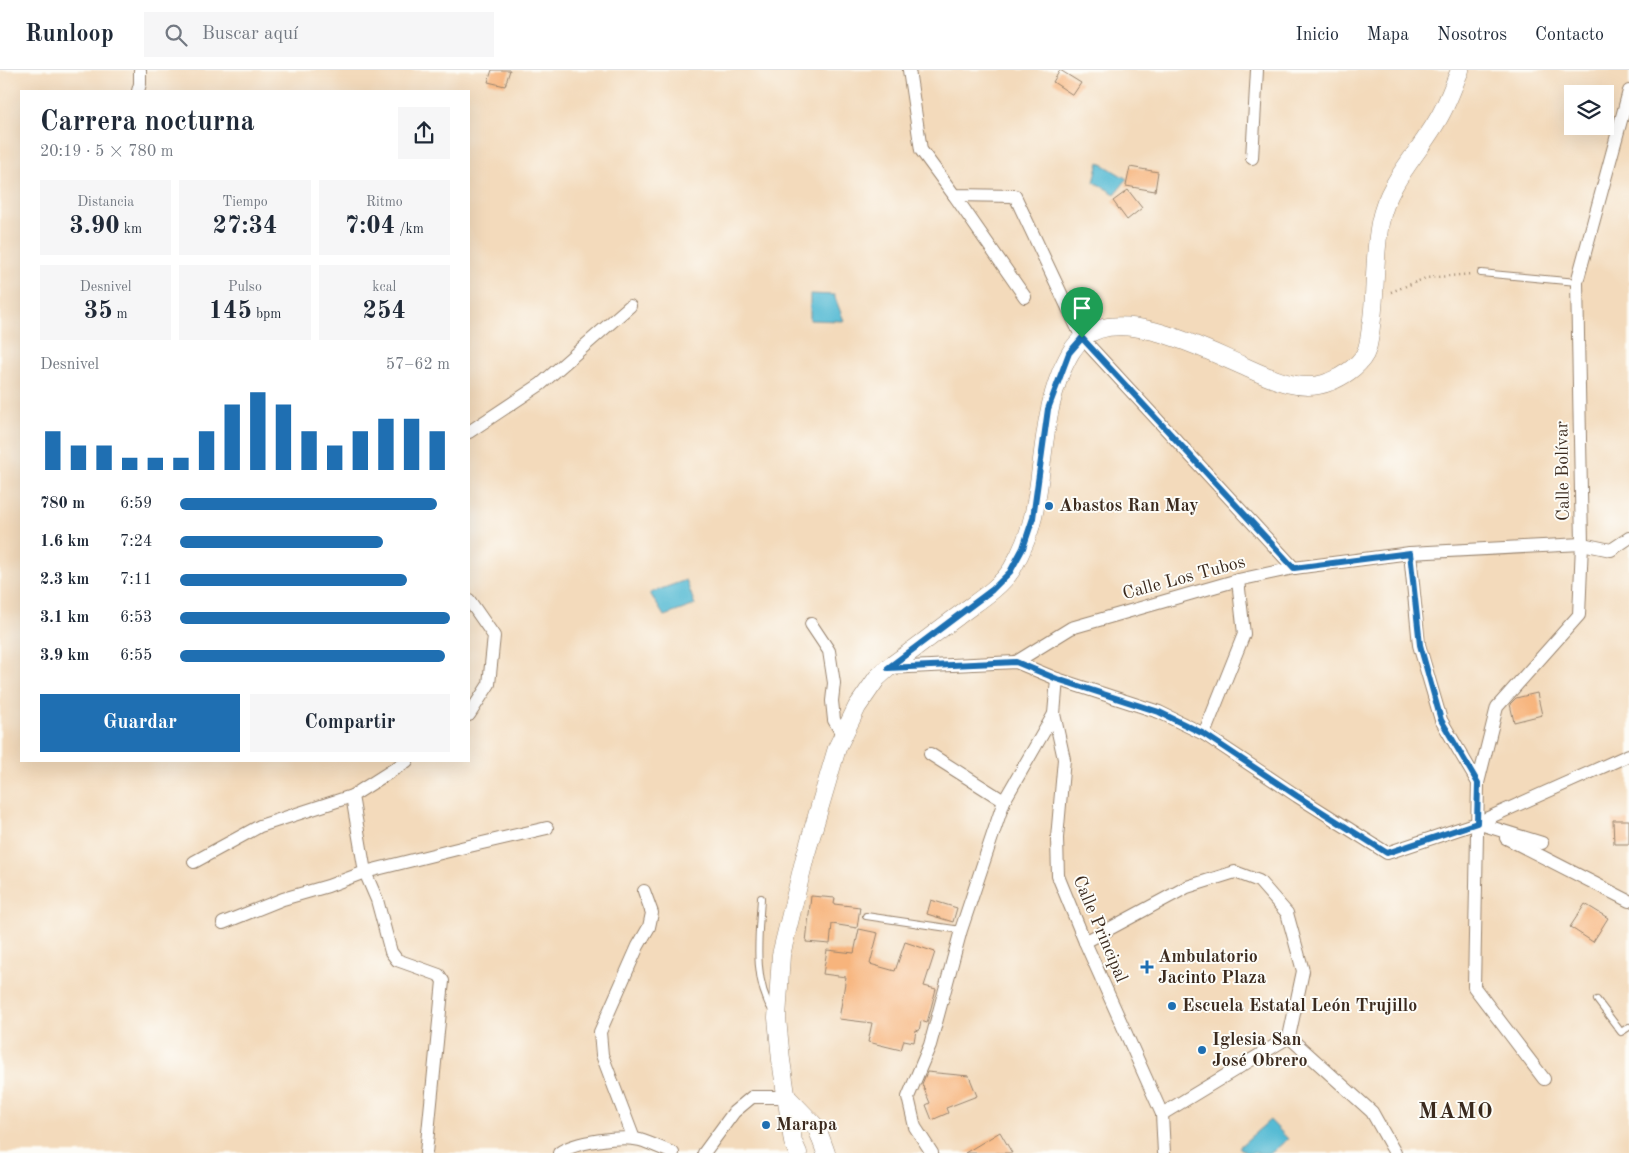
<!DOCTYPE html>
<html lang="es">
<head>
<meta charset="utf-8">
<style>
  :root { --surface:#fff; --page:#f6f6f7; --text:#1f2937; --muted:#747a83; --line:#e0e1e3; --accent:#1f6fb2 }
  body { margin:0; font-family:"Old Standard TT",serif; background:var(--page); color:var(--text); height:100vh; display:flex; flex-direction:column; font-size:19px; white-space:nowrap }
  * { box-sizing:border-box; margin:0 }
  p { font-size:16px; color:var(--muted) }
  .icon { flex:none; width:28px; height:28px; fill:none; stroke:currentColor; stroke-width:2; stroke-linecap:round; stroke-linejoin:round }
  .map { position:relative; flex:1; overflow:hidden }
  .side { position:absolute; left:20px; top:20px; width:450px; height:672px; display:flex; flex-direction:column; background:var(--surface); border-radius:0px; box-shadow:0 5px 20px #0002 }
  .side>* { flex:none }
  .controls { position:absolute; left:1564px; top:15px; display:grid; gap:10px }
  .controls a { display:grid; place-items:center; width:50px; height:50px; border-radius:0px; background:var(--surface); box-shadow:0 5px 20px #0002; font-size:25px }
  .pin { position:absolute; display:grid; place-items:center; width:42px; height:42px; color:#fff; margin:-51px -21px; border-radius:50% 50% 50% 0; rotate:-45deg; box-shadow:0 0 5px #0007 }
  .pin .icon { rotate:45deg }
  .round { display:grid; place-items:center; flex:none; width:52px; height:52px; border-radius:0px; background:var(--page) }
  .overview { display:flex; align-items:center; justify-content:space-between; height:85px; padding:0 20px }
  h1 { font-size:28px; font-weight:600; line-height:38px }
  .metrics { display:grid; grid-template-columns:repeat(3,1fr); gap:8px; height:85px; padding:5px 20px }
  .metrics div { display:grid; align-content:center; border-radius:0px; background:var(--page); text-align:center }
  .metrics b { font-size:25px; font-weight:600 }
  .metrics small { font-size:14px; font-weight:400 }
  .metrics p { font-size:14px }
  .chart { height:140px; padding:10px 20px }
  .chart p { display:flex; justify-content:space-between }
  .chart svg { width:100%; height:90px; margin-top:5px; stroke:var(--accent); stroke-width:6 }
  .primary-button { display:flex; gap:10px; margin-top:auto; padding:10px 20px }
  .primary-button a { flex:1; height:58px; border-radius:0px; background:var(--accent); color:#fff; font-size:20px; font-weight:600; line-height:58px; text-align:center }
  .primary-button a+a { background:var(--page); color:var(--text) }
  ul { padding:0 20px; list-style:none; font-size:16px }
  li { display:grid; grid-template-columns:80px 60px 1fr; align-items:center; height:38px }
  li i { height:12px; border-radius:6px; background:var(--accent) }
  header { display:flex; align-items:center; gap:30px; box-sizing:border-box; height:70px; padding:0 25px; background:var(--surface); border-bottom:1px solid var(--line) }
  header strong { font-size:24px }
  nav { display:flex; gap:28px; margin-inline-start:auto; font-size:18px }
  .search { width:350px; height:45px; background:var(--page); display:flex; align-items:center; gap:12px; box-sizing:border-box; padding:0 18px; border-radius:0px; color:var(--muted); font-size:19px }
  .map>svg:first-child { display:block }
  .water { fill:#56bbd4; stroke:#487279 }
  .building { fill:#f7b47c }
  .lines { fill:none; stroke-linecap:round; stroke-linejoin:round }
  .service-casing { stroke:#97826c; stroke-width:8 }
  .minor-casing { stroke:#97826c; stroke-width:14 }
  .secondary-casing { stroke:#97826c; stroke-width:19 }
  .path { stroke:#97826c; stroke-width:2.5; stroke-dasharray:1 4; stroke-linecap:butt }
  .service { stroke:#fff; stroke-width:6 }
  .minor { stroke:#fff; stroke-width:12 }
  .secondary { stroke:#fff; stroke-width:18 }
  .route-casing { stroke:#fff; stroke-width:10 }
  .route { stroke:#1f6fb2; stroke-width:6 }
  .poi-dot { fill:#1f6fb2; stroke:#fdfcf7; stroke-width:2 }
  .labels { text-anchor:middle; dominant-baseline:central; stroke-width:4; stroke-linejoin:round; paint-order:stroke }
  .street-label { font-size:18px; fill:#3b2a1e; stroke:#fdfcf7 }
  .poi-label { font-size:18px; font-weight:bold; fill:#3b2a1e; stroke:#fdfcf7; text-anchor:start }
  .district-label { font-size:22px; font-weight:bold; letter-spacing:1px; fill:#3b2a1e; stroke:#fdfcf7 }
</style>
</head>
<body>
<header>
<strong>Runloop</strong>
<div class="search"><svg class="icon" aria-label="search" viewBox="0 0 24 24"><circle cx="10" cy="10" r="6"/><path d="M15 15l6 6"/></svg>Buscar aquí</div>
<nav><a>Inicio</a><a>Mapa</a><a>Nosotros</a><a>Contacto</a></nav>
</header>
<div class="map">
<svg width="1629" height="1083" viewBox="0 0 1629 1083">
  <rect width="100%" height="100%" fill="#fdfcf7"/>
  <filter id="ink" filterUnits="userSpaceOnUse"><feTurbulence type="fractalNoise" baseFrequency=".02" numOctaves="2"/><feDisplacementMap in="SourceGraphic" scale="10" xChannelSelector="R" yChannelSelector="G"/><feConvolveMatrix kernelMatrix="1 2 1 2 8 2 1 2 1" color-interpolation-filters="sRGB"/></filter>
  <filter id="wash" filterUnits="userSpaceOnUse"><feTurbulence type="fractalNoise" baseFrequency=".0096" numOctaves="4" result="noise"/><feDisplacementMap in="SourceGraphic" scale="20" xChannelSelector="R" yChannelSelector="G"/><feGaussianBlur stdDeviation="1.12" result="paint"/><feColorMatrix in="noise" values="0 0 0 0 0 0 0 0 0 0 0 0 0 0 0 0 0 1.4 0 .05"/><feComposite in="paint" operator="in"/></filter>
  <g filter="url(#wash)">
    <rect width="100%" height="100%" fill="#f3dabb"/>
    <g class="water">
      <polygon points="1099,92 1127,109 1115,124 1094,112"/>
      <polygon points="810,224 834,225 844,251 810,250"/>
      <polygon points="686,510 695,535 664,546 650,523"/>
      <polygon points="1270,1050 1288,1069 1271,1083 1246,1083 1239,1077"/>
    </g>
    <g id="blocks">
      <g class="building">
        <polygon points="492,0 510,0 505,16 488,12"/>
        <polygon points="1060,0 1081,13 1073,25 1053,12"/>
        <polygon points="1130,97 1158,102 1155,121 1126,116"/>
        <polygon points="1128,120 1142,138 1127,150 1113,131"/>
        <polygon points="1537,623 1542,645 1514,652 1510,634 1516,628"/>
        <polygon points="1613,750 1629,750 1629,774 1614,774"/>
        <polygon points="811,826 835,828 834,834 860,837 857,858 832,854 830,874 806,872"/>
        <polygon points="931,830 957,838 953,852 927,844"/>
        <polygon points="1585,834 1608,848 1593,872 1570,857"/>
        <polygon points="859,859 878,863 870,894 895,901 905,872 935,882 924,916 936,919 927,953 921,951 919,961 916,960 914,972 904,970 901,980 868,972 872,953 839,949 846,907 823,904 827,880 854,883"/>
        <polygon points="927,1002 969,1006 977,1026 946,1038 948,1043 932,1050 926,1035 930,1033 922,1014"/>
        <polygon points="1000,1062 1012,1083 965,1083"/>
      </g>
    </g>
  </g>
  <g filter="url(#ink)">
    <use href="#blocks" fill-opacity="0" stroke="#97826c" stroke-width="1"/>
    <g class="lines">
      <g class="service-casing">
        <g id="service">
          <polyline points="1481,203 1577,212"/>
          <path d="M 761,828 C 759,865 752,909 773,942"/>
          <polyline points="866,846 961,860"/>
          <polyline points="1597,930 1621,962 1629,957"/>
        </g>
      </g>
      <g class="minor-casing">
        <g id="minor">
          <polyline points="909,0 921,80 954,125 1015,126 1082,268 1294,498"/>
          <polyline points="138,21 140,14 140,0"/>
          <polyline points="1252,88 1257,0"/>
          <polyline points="954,125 1025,227"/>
          <polyline points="469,362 541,314 630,236"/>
          <polyline points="1410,483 1419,575 1441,650 1478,713"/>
          <polyline points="469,530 494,566 489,614 469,645"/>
          <polyline points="811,554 829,581 834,613 832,631 834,650 843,666"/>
          <polyline points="1016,592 1071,558 1238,510 1294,498 1410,483 1582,474 1611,480 1629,468"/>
          <polyline points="888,598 1016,592 1057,609 1159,642 1204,664 1297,726 1387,783 1477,753 1542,773"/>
          <polyline points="1057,609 1054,644 1064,689 1057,768 1058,806 1085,872 1162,1044 1164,1083"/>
          <polyline points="1204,664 1244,564 1238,510"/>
          <polyline points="930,684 1004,731"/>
          <polyline points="407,691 352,726 365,802 377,830 391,882 397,890 439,905 443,911 426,1083"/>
          <polyline points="1477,753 1629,685"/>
          <polyline points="1506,768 1629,831"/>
          <polyline points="194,792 260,756 352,726"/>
          <polyline points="223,853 283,829 328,816 365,802 465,777 547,758"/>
          <polyline points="1085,872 1187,817 1235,802 1259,811 1287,843 1303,901 1289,967 1162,1044"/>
          <polyline points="1289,967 1372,1042 1395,1083"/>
          <polyline points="1544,1009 1474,917 1478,713 1497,637 1579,545 1582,474 1577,212 1629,21"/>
          <polyline points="634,1069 602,985 600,962 638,876 649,857 652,843 644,821"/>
          <path d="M 559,1083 C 574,1072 622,1065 640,1070 C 651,1073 662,1079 673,1083"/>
          <polyline points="704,1083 734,1042 752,1027 787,1027"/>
          <polyline points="932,1083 915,1057 908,1027 930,975 961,860 1004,731 1054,644"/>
        </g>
      </g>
      <g class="secondary-casing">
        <g id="secondary">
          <polyline points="787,1027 817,1058 826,1083"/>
          <path d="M 798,1083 L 793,1072 L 781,990 L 777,948 L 781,885 L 805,787 L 837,678 L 857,637 L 877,608 L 888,598 C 912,581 935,563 958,546 C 976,532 999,519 1012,499 C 1021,483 1029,465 1033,447 C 1044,399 1042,349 1061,302 C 1067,289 1072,277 1083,268 C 1120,236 1202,278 1241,295 C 1268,307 1300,324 1329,312 C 1342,307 1358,297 1365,284 C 1370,274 1370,261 1372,249 C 1376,217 1374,184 1380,153 C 1388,109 1423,80 1442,42 C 1449,29 1454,14 1460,0"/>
        </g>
      </g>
      <polyline class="path" points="1391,222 1426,208 1472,204"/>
      <use href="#service" class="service"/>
      <use href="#minor" class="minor"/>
      <use href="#secondary" class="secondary"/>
    </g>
  </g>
  <g class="lines" filter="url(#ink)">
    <g class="route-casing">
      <polygon id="route" points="1082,268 1294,498 1410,483 1420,575 1441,650 1478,713 1477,753 1387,783 1297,726 1204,664 1159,642 1057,609 1016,592 888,598 992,520 1010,502 1023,478 1033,448 1048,339 1069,283"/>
    </g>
    <use href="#route" class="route"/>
  </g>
  <g class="poi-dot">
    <circle cx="1049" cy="436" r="5"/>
    <path d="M1144.5 889.5h5v5h5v5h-5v5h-5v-5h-5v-5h5z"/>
    <circle cx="1172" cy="936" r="5"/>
    <circle cx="1202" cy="980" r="5"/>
    <circle cx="766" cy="1055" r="5"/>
  </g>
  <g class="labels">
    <g class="street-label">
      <text transform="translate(1563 401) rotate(-91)">Calle Bolívar</text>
      <text transform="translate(1184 508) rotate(-15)">Calle Los Tubos</text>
      <text transform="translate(1100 859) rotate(67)">Calle Principal</text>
    </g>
    <g class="poi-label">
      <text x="1059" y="436">Abastos Ran May</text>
      <text x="1158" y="887">Ambulatorio<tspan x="1158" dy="21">Jacinto Plaza</tspan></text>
      <text x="1182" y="936">Escuela Estatal León Trujillo</text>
      <text x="1212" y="970">Iglesia San<tspan x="1212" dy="21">José Obrero</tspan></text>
      <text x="776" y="1055">Marapa</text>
    </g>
    <g class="district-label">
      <text x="1456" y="1042">MAMO</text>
    </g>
  </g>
</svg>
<div class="controls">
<a><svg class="icon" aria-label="layers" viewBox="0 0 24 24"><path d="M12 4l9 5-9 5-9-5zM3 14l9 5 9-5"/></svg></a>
</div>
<div class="pin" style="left:1082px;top:268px;background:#1e9e55"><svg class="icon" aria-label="arrive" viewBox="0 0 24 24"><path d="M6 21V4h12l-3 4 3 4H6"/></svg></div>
<section class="side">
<div class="overview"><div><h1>Carrera nocturna</h1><p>20:19 · 5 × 780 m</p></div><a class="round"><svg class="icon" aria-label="share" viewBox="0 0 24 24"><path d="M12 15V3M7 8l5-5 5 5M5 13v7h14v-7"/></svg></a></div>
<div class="metrics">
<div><p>Distancia</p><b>3.90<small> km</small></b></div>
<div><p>Tiempo</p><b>27:34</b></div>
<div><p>Ritmo</p><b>7:04<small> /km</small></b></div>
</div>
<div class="metrics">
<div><p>Desnivel</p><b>35<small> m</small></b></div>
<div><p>Pulso</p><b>145<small> bpm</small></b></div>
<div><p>kcal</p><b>254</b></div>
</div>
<div class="chart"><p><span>Desnivel</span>57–62 m</p>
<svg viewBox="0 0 160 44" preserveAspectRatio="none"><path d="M5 44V25M15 44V32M25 44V32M35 44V38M45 44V38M55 44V38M65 44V25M75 44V12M85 44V6M95 44V12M105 44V25M115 44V32M125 44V25M135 44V19M145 44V19M155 44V25"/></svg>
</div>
<ul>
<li><b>780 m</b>6:59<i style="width:95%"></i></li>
<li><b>1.6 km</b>7:24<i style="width:75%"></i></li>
<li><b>2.3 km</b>7:11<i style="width:84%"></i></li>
<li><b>3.1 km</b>6:53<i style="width:100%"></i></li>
<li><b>3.9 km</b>6:55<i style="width:98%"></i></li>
</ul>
<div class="primary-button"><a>Guardar</a><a>Compartir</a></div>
</section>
</div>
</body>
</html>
